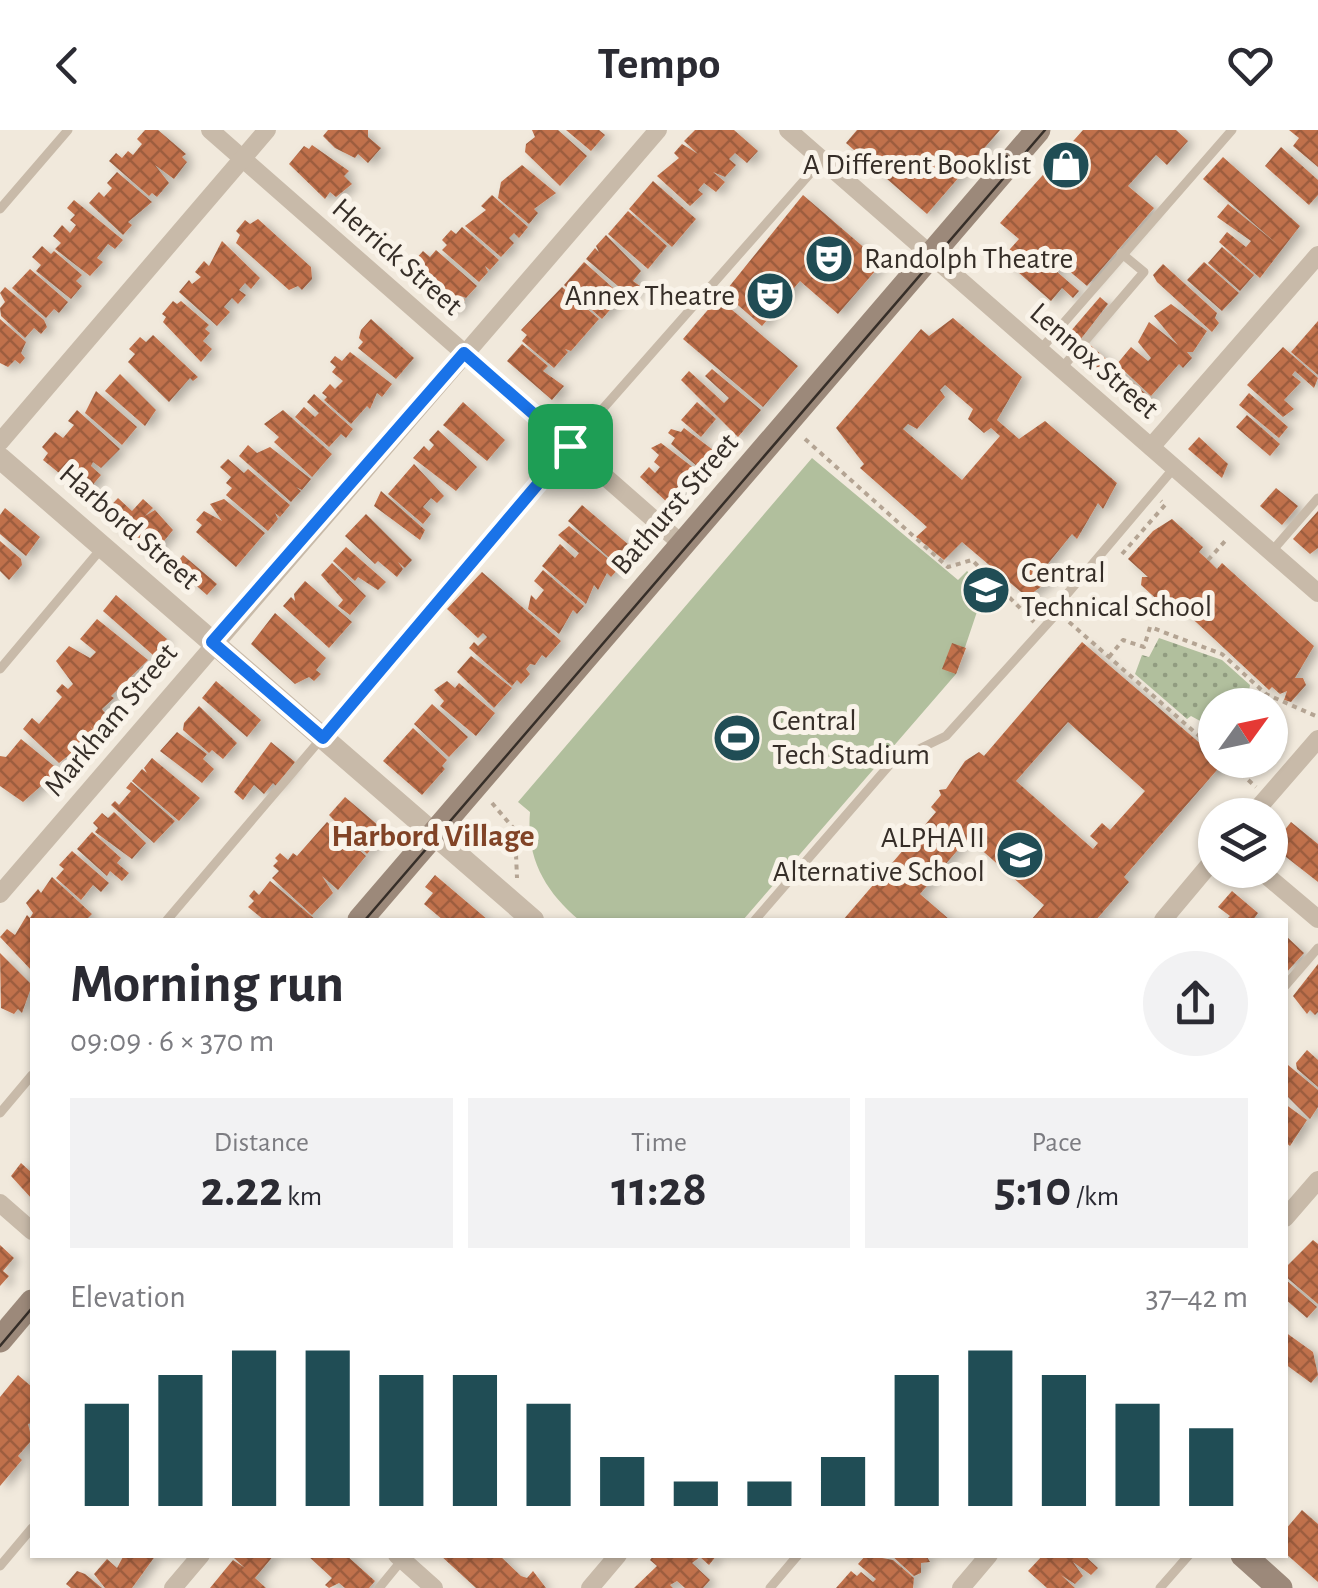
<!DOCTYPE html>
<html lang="en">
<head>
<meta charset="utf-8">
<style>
  :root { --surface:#fff; --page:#f2f2f3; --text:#2b2b33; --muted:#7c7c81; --accent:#204d55 }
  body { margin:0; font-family:"Alegreya Sans",sans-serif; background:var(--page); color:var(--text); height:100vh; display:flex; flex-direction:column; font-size:38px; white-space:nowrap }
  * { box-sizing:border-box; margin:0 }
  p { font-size:32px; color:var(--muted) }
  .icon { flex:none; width:55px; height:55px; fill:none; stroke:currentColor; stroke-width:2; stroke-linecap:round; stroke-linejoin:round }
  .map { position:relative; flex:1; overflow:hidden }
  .drawer { position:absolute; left:30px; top:788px; width:1258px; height:640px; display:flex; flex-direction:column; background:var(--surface); border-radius:0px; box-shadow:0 2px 8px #0004 }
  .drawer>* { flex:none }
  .needle { width:65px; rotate:57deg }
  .buttons { position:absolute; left:1198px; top:558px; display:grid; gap:20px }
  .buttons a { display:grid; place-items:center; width:90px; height:90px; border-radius:50%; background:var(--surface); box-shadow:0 2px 8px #0004; font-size:50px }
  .pin { position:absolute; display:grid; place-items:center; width:85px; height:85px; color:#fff; margin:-42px; border-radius:20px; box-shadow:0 5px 15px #0006 }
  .round { display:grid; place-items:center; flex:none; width:105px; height:105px; border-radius:52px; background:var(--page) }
  .headline { display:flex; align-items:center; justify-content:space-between; height:170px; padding:0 40px }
  h1 { font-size:55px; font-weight:600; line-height:75px }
  .figures { display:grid; grid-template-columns:repeat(3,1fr); gap:15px; height:170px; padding:10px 40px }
  .figures div { display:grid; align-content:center; border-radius:0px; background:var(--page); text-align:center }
  .figures b { font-size:50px; font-weight:600 }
  .figures small { font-size:28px; font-weight:400 }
  .figures p { font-size:28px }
  .chart { height:280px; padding:20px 40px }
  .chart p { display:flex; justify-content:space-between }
  .chart svg { width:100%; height:180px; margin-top:10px; stroke:var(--accent); stroke-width:6 }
  header { display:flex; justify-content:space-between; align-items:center; height:130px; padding:0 40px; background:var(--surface); font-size:45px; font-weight:600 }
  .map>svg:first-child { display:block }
  .grass { fill:url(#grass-dots) }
  .pitch { fill:#b1bf9d }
  .building { fill:url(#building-cross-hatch); fill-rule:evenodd; filter:url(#shadow) }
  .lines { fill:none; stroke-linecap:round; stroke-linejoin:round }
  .path { stroke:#b4a493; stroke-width:4; stroke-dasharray:5 5; stroke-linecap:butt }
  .service { stroke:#c8baa9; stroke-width:9 }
  .minor { stroke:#c8baa9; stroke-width:18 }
  .tertiary { stroke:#c8baa9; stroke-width:22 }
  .secondary { stroke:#9c897a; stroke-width:25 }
  .tram { stroke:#362e28; stroke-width:2.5 }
  .route-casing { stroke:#fff; stroke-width:20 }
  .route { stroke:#1a73e8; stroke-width:12 }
  .labels { text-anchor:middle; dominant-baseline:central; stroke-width:10; stroke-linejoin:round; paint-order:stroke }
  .poi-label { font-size:30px; fill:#362e28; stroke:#f9f3e9; text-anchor:end }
  .street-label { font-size:30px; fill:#362e28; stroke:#f9f3e9 }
  .neighbourhood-label { font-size:32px; font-weight:bold; fill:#814326; stroke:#f9f3e9 }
</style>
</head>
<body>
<header><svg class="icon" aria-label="back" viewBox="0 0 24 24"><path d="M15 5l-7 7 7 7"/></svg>Tempo<svg class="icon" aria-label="heart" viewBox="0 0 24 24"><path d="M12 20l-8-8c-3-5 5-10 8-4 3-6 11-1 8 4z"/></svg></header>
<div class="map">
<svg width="1318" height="1458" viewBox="0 0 1318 1458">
  <defs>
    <pattern id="grass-dots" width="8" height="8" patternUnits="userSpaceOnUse" patternTransform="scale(2.5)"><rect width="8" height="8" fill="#b1bf9d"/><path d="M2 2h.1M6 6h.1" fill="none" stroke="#919c80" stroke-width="1.8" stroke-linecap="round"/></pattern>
    <pattern id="building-cross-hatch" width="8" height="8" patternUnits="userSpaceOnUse" patternTransform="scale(2.5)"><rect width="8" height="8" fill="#c0714b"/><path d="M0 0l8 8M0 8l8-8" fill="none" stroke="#9d5d3e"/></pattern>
    <filter id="shadow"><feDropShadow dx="6" dy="3.5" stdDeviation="5" flood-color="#0004"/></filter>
  </defs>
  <rect width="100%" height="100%" fill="#f1e9dc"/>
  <polygon class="grass" points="1159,508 1222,530 1250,555 1247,574 1215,575 1215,599 1191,586 1187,589 1135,544 1142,525 1149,527"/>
  <path class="pitch" d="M 812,328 L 958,450 L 967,441 L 985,458 L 956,544 L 743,790 L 579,790 C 545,761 526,728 530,682 L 518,672 Z"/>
  <g class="building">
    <polygon points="145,0 158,0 186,24 182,27 187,32 174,49 155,35 169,53 157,67 152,63 149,66 109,31 116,23 122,28 128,21 133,25 142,14 137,9"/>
    <polygon points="328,0 368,0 368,7 381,18 368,33 358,24 355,28 335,18 323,6"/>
    <polygon points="532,0 558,0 587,26 560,56 525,22 526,14 535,7"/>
    <polygon points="566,0 599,0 605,5 591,21"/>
    <polygon points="695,0 734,0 758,21 747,33 735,23 729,29 736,35 725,47 713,42 725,52 716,62 704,53 698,60 703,64 690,76 657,46 679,28 674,23 682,14 698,24 684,11"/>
    <polygon points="857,0 1000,0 927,84 846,13"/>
    <polygon points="1083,0 1176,0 1188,11 1167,35 1156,25 1128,56 1154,78 1087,156 1061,134 1055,140 1079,161 1073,168 1062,158 1051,171 1002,128 1019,109 1000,93"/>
    <polygon points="1289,0 1318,0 1318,37 1293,16 1299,8"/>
    <polygon points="312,15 349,41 344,46 352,54 336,67 330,62 325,69 289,34 304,16 309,19"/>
    <polygon points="1281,17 1318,50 1318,65 1309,75 1265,36"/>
    <polygon points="1223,27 1300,96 1260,148 1219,112 1227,102 1246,117 1251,111 1217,87 1228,74 1277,114 1203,49"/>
    <polygon points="522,35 556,63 534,79 538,83 529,94 498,68 501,52"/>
    <polygon points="117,42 152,72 128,92 132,95 123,105 89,73 99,62 104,67 112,58 107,53"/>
    <polygon points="653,51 696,89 672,117 629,79"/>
    <polygon points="492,65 528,97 519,108 514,103 509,108 514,113 501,127 465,96 486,80 481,76"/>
    <polygon points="803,65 882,133 838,184 800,151 762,196 724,163"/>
    <polygon points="74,70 123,110 115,119 108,114 97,128 103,132 90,146 55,119 61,113 53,106 62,95 70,103 76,95 70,90 75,85 67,78"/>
    <polygon points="628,81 667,116 648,139 608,104"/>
    <polygon points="258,89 311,137 312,149 302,160 298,156 289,160 236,113 240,105 236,101 245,90 250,94"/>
    <polygon points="462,97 499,130 490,140 485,136 488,142 479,152 442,120 447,115 442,110 451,100 456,104"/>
    <polygon points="606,105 641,141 633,151 640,156 631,167 586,129 595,118 599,122 596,116"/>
    <polygon points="222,111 260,148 251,159 245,153 239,160 246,165 238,174 232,168 224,177 230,182 217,196 179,162 189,150 192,154 201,147 195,142 204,131 209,136"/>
    <polygon points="42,116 51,124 54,121 82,145 76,151 82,156 71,169 36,141 41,135 32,127"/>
    <polygon points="1222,117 1254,145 1240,161 1208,133"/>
    <polygon points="436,120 477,156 466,168 461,166 465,170 455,183 413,146 419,140 412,133 423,121 430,127"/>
    <polygon points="584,132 622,166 602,189 564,155"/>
    <polygon points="1204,132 1239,163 1222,181 1187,150"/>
    <polygon points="1163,134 1217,183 1215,188 1219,193 1212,202 1157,152 1153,145"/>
    <polygon points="30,139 68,172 59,183 54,179 46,188 12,158"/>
    <polygon points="5,157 44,190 47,197 41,204 34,198 25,208 1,186 0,178 5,172 0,163"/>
    <polygon points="562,157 599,189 571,221 565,219 568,222 554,238 522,211 527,205 521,200"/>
    <polygon points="1100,167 1108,174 1074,218 1064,209"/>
    <polygon points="718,168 798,236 763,277 683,209"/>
    <polygon points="173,171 177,174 181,171 209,195 205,199 210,203 203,211 212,219 201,232 163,192 166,187 162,184"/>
    <polygon points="1171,174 1207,201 1193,222 1187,222 1192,228 1183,238 1179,234 1151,266 1117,234 1131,217 1148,231 1151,228 1138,212 1149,192 1178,215 1154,186"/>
    <path d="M 953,188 L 1022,247 L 997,290 L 1019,309 L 1045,291 L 1117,353 L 1103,379 L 1098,373 L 1077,409 L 1072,404 L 1042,441 L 1050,450 L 1027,467 L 962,412 L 944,430 L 916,407 L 927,397 L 860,338 L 864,334 L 836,298 L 921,199 L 929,206 ZM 945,255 L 973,279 L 968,289 L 984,303 L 991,298 L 1000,306 L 962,350 L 903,299 L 908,294 L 917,299 L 945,267 L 940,260 Z"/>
    <polygon points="0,189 26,212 21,223 25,228 20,234 15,230 8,237 0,233"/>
    <polygon points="371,189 414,228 396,249 358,218 363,212 359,208 361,200"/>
    <polygon points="1318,191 1318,245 1291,222"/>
    <polygon points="153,205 198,247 193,251 190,248 169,272 128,232 135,224 129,219 140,207 146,212"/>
    <polygon points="1088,213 1153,270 1146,279 1078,225"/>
    <polygon points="522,214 548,236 543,241 564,256 552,270 507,231"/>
    <polygon points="1283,217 1318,248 1314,258 1295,241 1292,245 1301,252 1284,270 1294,279 1283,287 1247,255"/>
    <polygon points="350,222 392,254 382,267 377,263 370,279 367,276 351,294 324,270 327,267 322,263 330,254 335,259 343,251 332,242 336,237 330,232 335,226 342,231"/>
    <polygon points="712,239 761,280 738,307 681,250 689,241 724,273 729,268 705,246"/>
    <polygon points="120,244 156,280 145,296 105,261"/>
    <polygon points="96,261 137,297 122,315 85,283"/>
    <polygon points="1249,263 1288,297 1279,308 1239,275"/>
    <polygon points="314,264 353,299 346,308 341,304 329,317 295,287 304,277 315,287 319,283 307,272"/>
    <polygon points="463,272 505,310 487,331 443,295"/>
    <polygon points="697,272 716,289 701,307 681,290"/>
    <polygon points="77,280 120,319 101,338 93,332 91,336 101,345 85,364 43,330 48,323 42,317 55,302 63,308 74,295 68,291"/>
    <polygon points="283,280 332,324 312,347 274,312 279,307 264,294"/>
    <polygon points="1247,285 1280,314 1270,326 1236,297"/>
    <polygon points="684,298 713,320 698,337 671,314 675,308 668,303 671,299 681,302"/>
    <polygon points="438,300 477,337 456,361 413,328 424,316 429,321 434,315 429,310"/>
    <polygon points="1199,307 1228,334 1222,348 1188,319"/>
    <polygon points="661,313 699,342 670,375 640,347 649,337 655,343 660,337 654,332 659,325 651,318"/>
    <polygon points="248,315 257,323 270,317 311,349 302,360 296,357 301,361 291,372 239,326"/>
    <polygon points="228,329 244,343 248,339 290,375 280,387 275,383 278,389 268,401 226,365 232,358 226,353 231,347 220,337"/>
    <polygon points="414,334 444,366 437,373 431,368 423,377 431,384 423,394 388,364"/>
    <polygon points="1276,358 1298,376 1282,395 1260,376"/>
    <polygon points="381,361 425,400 420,410 374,376"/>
    <polygon points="118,368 132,381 143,369 153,378 145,386 155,380 173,400 151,427 103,384"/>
    <polygon points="224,369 265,403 236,437 196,402 202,395 196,390 204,381 222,391 210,374"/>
    <polygon points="582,375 629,415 614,432 568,391"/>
    <polygon points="5,378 40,407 26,426 0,404 0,385"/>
    <polygon points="1318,381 1318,418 1310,424 1293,409"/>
    <polygon points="366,384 412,430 405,438 398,432 403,439 397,447 378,431 375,434 345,406"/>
    <polygon points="1172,389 1203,417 1199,422 1208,430 1217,439 1222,433 1314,516 1295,548 1303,548 1306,555 1291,572 1284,570 1287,561 1280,564 1272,557 1269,560 1168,466 1161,473 1141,455 1142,447 1148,447 1128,429 1153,401"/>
    <polygon points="569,396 619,438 611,447 607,443 598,460 594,455 586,474 542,436 560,414 575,428 579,423 558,405"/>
    <polygon points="0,411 21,429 22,435 9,450 0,441"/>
    <polygon points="346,417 386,452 378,460 358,447 355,451 333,431"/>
    <polygon points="183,425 217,454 207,465 174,436"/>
    <polygon points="332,433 366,466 350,485 338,476 343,470 321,445"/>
    <polygon points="543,440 584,476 577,484 573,480 559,504 528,479 531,465 536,470 544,460 534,451"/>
    <polygon points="482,442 561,511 546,528 542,525 535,535 530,534 526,539 530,544 521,554 517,550 512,556 469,518 474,512 478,516 487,507 483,503 478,508 447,479"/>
    <polygon points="305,451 352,492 329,518 283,476 291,467 295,471 294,464"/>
    <polygon points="116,465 167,509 153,525 103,481"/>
    <polygon points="275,483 326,528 316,540 321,544 314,551 309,547 295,554 251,514"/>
    <polygon points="97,489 148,530 111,566 114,568 102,579 107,586 95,601 90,596 94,602 81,617 76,612 78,618 59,633 23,599 32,588 39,594 62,567 56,561 62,554 68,559 73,554 56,531 69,516 90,528 96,522 80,509"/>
    <path d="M 1082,512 L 1223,633 L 1124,747 L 1129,752 L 1096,790 L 1031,790 L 1044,775 L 968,708 L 920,764 L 950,790 L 843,790 L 936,682 L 931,677 L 941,665 L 939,660 L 946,659 L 965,631 L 979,622 L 984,626 ZM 1068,592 L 1145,661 L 1110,700 L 1102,693 L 1090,706 L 1098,713 L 1093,719 L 1016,651 Z"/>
    <polygon points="952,513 966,518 956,544 942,539"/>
    <polygon points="471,526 512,558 494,578 457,542"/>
    <polygon points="216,551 261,590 247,607 202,568"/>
    <polygon points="447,551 455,558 459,553 495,583 476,606 440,576 444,571 434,560"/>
    <polygon points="432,574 468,607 449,627 414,594"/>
    <polygon points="199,576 237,613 223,629 212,620 209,623 183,600 184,593"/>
    <polygon points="413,598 447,630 442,636 445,639 422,665 383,631"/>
    <polygon points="177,602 207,624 203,629 214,639 202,653 160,621"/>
    <polygon points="21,609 59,640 23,672 0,656 0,626 6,627"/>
    <polygon points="271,612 295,632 276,656 273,653 264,664 254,655 243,670 234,662"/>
    <polygon points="152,628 200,668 179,691 132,651 142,639 147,643 144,638"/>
    <polygon points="131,652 175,691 154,713 111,675 115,671 119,675 131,661 126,658"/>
    <polygon points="345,667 386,702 367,724 329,685"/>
    <polygon points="114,682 146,713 132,729 95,702 98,698 93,693 102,683 108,688"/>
    <polygon points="327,692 366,726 338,760 322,746 333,763 312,785 272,748 279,741 273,736 278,731 275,728 280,723 288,730 293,723 297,726"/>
    <polygon points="1291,692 1318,714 1318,752 1272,716"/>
    <polygon points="92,702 121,728 117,733 129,743 122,751 110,741 107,746 77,719"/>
    <polygon points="72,721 109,753 101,762 93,755 81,770 56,748 64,739 59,735"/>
    <polygon points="435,745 488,790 443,790 424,774 433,763 425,757"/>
    <polygon points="52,747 92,784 86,790 32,790 32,841 0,807 7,799 15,805 27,785 30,788 33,783 26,773 38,759 41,763"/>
    <polygon points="270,751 316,790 264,790 248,777 254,771 249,766 254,760 259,765"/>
    <polygon points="1232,761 1258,783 1253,790 1226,790 1230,786 1218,777"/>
    <polygon points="1285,805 1304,823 1285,844"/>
    <polygon points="0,823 32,855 22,883 18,879 14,884 1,878"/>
    <polygon points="1318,834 1318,882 1315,885 1310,880 1307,884 1293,866"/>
    <polygon points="1307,920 1318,930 1318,957 1297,939 1296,933"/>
    <polygon points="1288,935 1318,960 1318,977 1310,989 1285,964"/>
    <polygon points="1285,974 1307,990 1290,1016 1285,1012"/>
    <polygon points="21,1033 32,1043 32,1069 11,1046"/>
    <polygon points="1313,1110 1318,1114 1318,1174 1285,1146 1285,1138"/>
    <polygon points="0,1115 14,1128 3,1141 9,1146 0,1156"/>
    <polygon points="1285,1149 1317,1177 1307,1188 1285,1169"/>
    <polygon points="1285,1202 1313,1222 1318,1245 1311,1253 1285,1234"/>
    <polygon points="18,1245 32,1257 32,1293 28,1294 32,1310 18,1326 22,1330 0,1356 0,1267"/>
    <polygon points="1302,1380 1318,1394 1318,1452 1285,1423 1285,1400"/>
    <polygon points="124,1425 156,1425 132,1458 105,1458 94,1444 107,1429 117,1438"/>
    <polygon points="237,1425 274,1425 255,1448 266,1458 210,1458 233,1430 245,1438 234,1428"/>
    <polygon points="307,1425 346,1425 375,1451 369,1458 345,1458 339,1453 329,1458 325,1455 332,1448"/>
    <polygon points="440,1425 499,1425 521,1446 527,1448 533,1441 546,1458 476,1458"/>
    <polygon points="654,1425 717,1425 709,1435 700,1427 692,1433 710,1450 703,1458 685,1458 677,1451 670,1455 673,1458 634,1458 657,1436 650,1430"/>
    <polygon points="866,1425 893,1430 914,1448 913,1458 836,1458 851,1441 857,1446 861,1442 873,1452 876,1449 858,1434"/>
    <polygon points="891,1425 926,1425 930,1432 921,1433 921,1443 914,1446"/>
    <polygon points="1043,1425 1084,1425 1098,1438 1091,1445 1073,1432 1083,1446 1075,1454 1061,1445 1075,1458 1047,1458 1028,1441"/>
    <polygon points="77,1441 85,1444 102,1458 71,1458 66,1454"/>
  </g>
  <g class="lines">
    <g class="path">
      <polyline points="805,309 948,437 972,430 1034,492"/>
      <polyline points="1122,424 1165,375 1161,371"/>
      <polyline points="1208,430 1227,409"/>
      <polyline points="1069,492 1215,620"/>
      <polyline points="1109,527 1123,510 1144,517 1150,497 1222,524 1266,564 1318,587"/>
      <polyline points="1258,575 1266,564"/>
      <polyline points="1226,630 1256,657"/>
      <polyline points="492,673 515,700 517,748"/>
    </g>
    <g class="service">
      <polyline points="0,79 68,0"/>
      <polyline points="1040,220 1232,0"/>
      <polyline points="1061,239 1144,142 1121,123"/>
      <polyline points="1272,421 1318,368"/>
      <polyline points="0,539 101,419"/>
      <polyline points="167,790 570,316 822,30"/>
      <polyline points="755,790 892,632 946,606 1059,481 1062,470 1174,338"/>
      <polyline points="1285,856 1318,818"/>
      <polyline points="0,983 32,945"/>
      <polyline points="0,1436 32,1398"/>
      <polyline points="379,1458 402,1430"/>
      <polyline points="770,1458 798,1425"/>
      <polyline points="1160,1458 1189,1425"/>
    </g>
    <g class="minor">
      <polyline points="210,0 683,415"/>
      <polyline points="788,0 1318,463"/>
      <polyline points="0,312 267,0"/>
      <polyline points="1151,317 1318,125"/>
      <polyline points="1252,685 1318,609"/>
      <polyline points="1260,740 1318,789"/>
      <polyline points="0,764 658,0"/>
      <polyline points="1163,790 1215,728"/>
      <polyline points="0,1073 32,1101"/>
      <polyline points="1285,1088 1318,1050"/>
      <polyline points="397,1425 434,1458"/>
      <polyline points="173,1458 201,1425"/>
      <polyline points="590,1458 618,1425"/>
      <polyline points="961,1458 989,1425"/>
    </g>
    <polyline class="tertiary" points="0,328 533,790"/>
    <g class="secondary">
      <polyline points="360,790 1038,0"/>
      <polyline points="0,1210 32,1172"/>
      <polyline points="1243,1425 1280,1458"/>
    </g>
    <g class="tram">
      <polyline points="365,790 1045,0"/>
      <polyline points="0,1216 32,1178"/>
    </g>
  </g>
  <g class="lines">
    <g class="route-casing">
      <polygon id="route" points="464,223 570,316 323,608 212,512"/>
    </g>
    <use href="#route" class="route"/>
  </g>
  <defs>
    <g id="shop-disc" transform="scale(2.5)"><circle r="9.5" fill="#204d55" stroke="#f9f3e9"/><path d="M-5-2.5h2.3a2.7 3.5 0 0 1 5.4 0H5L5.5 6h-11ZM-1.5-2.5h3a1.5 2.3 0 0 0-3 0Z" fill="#fff"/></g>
    <g id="theatre-disc" transform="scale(2.5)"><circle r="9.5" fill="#204d55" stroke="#f9f3e9"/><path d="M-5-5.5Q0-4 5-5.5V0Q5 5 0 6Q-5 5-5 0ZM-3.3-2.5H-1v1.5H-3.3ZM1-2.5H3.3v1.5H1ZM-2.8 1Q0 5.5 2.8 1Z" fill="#fff"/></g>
    <g id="school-disc" transform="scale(2.5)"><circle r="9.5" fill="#204d55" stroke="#f9f3e9"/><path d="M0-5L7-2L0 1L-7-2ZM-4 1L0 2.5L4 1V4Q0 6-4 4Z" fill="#fff"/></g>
    <g id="stadium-disc" transform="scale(2.5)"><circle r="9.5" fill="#204d55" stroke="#f9f3e9"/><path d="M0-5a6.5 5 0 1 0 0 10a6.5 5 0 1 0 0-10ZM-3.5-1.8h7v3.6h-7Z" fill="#fff"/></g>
  </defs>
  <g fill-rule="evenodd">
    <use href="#shop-disc" x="1066" y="35"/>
    <use href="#theatre-disc" x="829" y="129"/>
    <use href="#theatre-disc" x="770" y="166"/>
    <use href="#school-disc" x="986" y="460"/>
    <use href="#stadium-disc" x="737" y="608"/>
    <use href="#school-disc" x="1020" y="725"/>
  </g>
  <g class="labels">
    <g class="poi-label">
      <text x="1031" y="35">A Different Booklist</text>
      <text x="864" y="129" text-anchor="start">Randolph Theatre</text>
      <text x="735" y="166">Annex Theatre</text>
      <text x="1021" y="443" text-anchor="start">Central<tspan x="1021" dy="34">Technical School</tspan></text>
      <text x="772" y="591" text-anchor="start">Central<tspan x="772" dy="34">Tech Stadium</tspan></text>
      <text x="985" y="708">ALPHA II<tspan x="985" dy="34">Alternative School</tspan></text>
    </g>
    <g class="street-label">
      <text transform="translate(397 127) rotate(41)">Herrick Street</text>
      <text transform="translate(1094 231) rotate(41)">Lennox Street</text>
      <text transform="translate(675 374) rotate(-49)">Bathurst Street</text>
      <text transform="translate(129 397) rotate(41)">Harbord Street</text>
      <text transform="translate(111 590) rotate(-50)">Markham Street</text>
    </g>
    <g class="neighbourhood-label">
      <text x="433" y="706">Harbord Village</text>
    </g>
  </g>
</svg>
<div class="buttons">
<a><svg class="needle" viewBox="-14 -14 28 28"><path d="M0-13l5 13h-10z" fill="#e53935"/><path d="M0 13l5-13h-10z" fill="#7c7c81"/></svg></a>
<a><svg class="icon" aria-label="layers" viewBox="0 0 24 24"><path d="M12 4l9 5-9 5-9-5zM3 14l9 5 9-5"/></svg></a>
</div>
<div class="pin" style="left:570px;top:316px;background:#1e9e55"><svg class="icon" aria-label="arrive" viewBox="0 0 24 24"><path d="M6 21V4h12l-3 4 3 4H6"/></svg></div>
<section class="drawer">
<div class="headline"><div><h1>Morning run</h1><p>09:09 · 6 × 370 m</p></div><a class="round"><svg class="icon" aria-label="share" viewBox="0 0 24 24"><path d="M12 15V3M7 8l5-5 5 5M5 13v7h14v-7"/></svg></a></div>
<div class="figures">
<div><p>Distance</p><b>2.22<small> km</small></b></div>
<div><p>Time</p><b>11:28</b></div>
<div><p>Pace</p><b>5:10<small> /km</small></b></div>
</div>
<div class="chart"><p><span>Elevation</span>37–42 m</p>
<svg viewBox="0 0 160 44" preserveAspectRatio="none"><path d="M5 44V19M15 44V12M25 44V6M35 44V6M45 44V12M55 44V12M65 44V19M75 44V32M85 44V38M95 44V38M105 44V32M115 44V12M125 44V6M135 44V12M145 44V19M155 44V25"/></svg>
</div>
</section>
</div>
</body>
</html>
